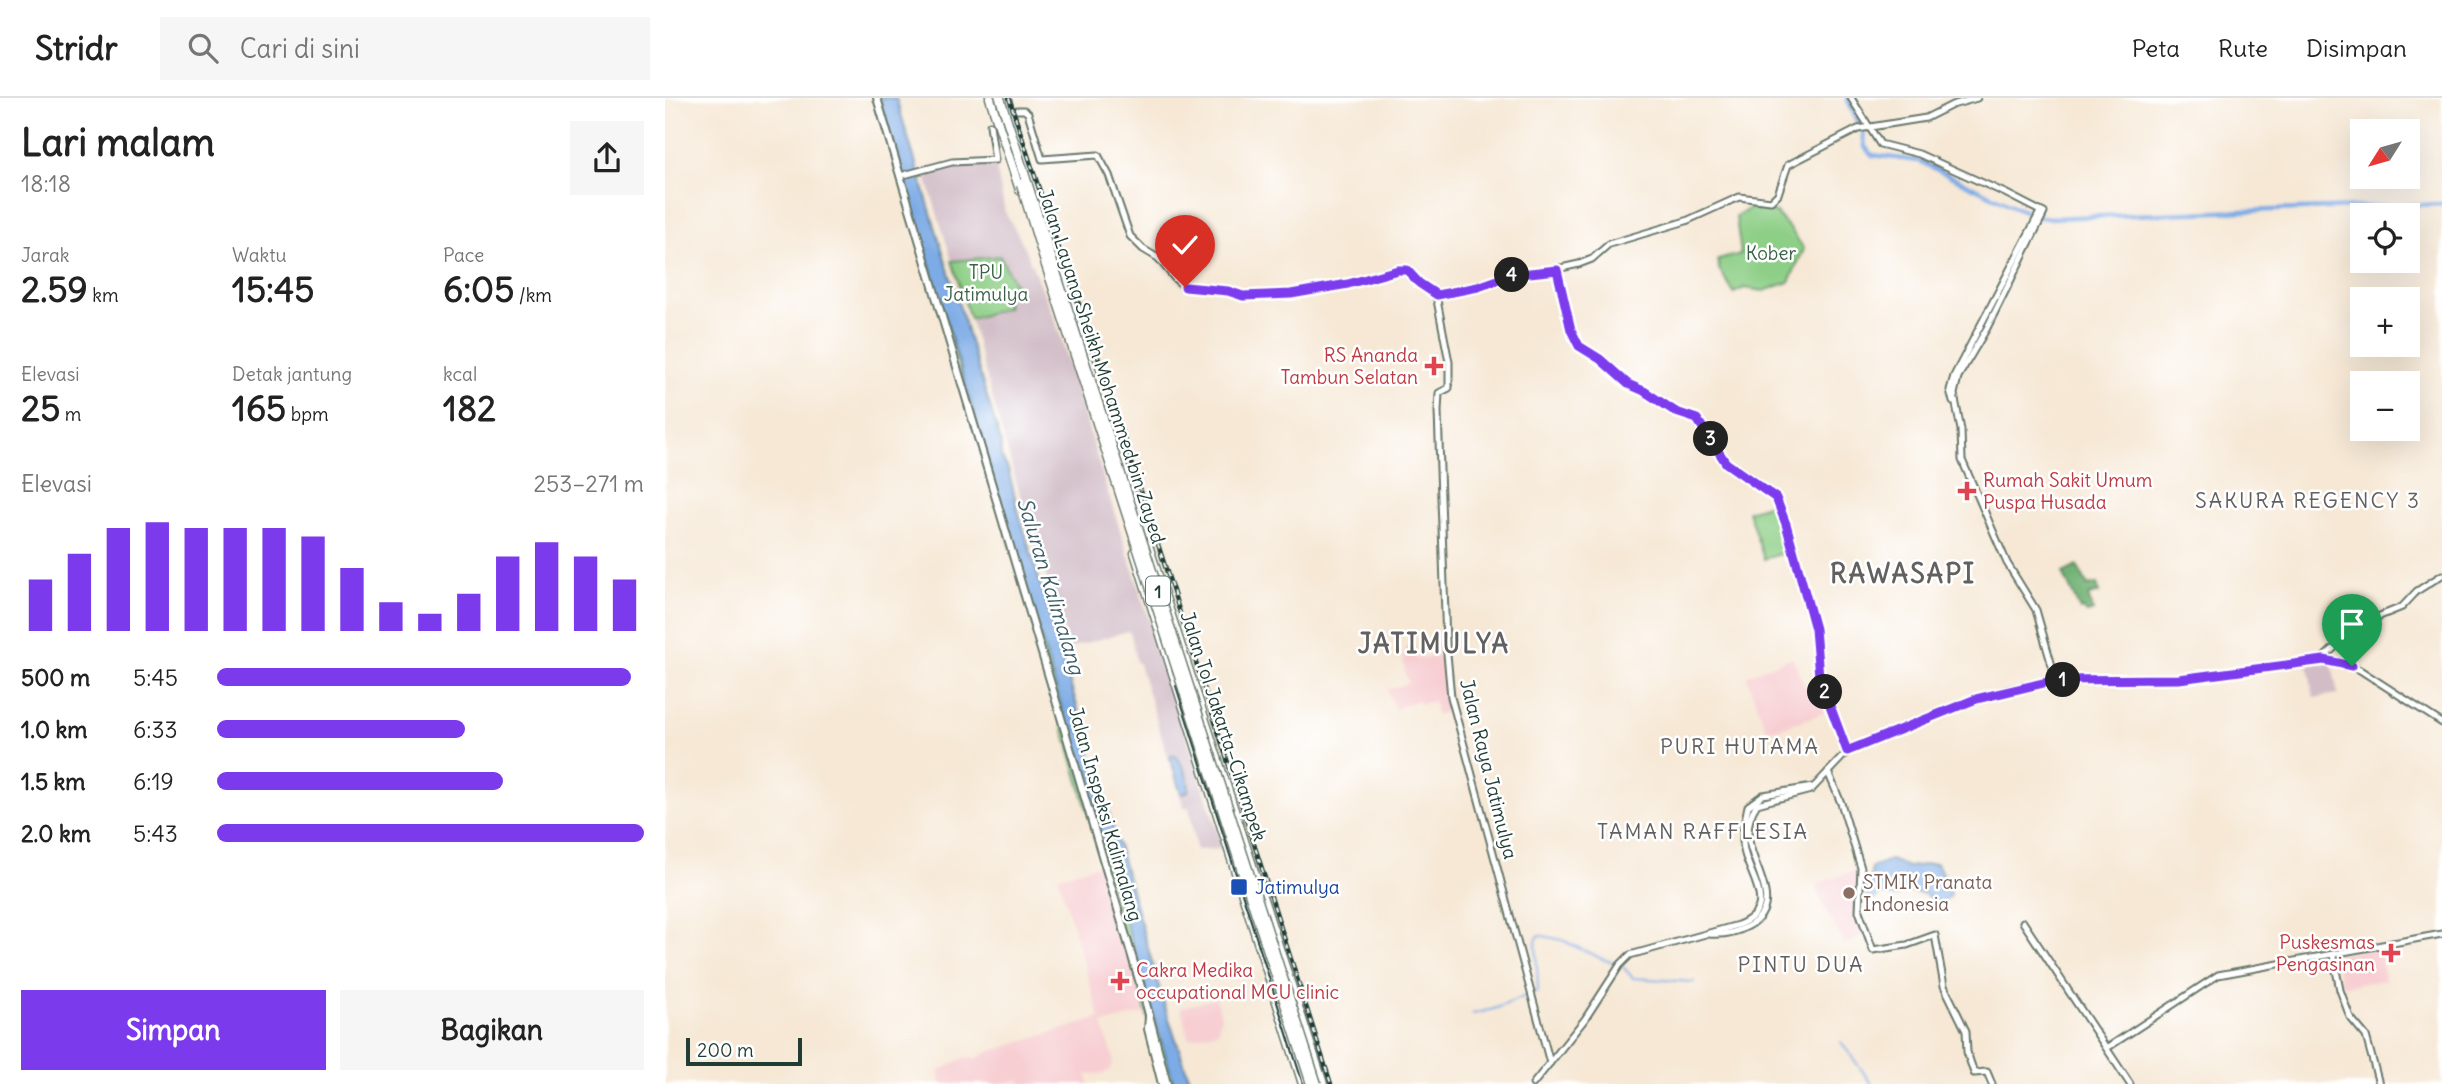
<!DOCTYPE html>
<html lang="id">
<head>
<meta charset="utf-8">
<style>
  :root { --surface:#fff; --page:#f6f6f6; --text:#222; --muted:#767676; --line:#e0e0e0; --accent:#7c3aed }
  body { margin:0; font-family:Delius,sans-serif; background:var(--page); color:var(--text); height:100vh; display:flex; flex-direction:column; font-size:26px; white-space:nowrap }
  * { box-sizing:border-box; margin:0 }
  p { font-size:23px; color:var(--muted) }
  .icon { flex:none; width:38px; height:38px; fill:none; stroke:currentColor; stroke-width:2; stroke-linecap:round; stroke-linejoin:round }
  .map { position:relative; flex:1; overflow:hidden }
  .panel { display:flex; flex-direction:column; background:var(--surface); width:665px }
  .panel>* { flex:none }
  .needle { width:46px; rotate:233deg }
  .controls { position:absolute; left:1685px; top:21px; display:grid; gap:14px }
  .controls a { display:grid; place-items:center; width:70px; height:70px; border-radius:0px; background:var(--surface); box-shadow:0 7px 28px #0002; font-size:35px }
  .scale { position:absolute; left:21px; bottom:18px; width:116px; box-sizing:border-box; padding-left:7px; border:4px solid #1f3d34; border-top:0; font-size:19px; line-height:24px; white-space:nowrap; color:#1f3d34; -webkit-text-stroke:5px #fff; paint-order:stroke }
  .pin { position:absolute; display:grid; place-items:center; width:60px; height:60px; color:#fff; margin:-72px -30px; border-radius:50% 50% 50% 0; rotate:-45deg; box-shadow:0 0 7px #0007 }
  .pin .icon { rotate:45deg }
  .km { position:absolute; width:35px; height:35px; margin:-18px; border-radius:50%; background:#222; color:#fff; font-size:19px; line-height:35px; text-align:center }
  .round { display:grid; place-items:center; flex:none; width:74px; height:74px; border-radius:0px; background:var(--page) }
  .summary { display:flex; align-items:center; justify-content:space-between; height:119px; padding:0 21px }
  h1 { font-size:38px; font-weight:800; line-height:52px }
  .figures { display:grid; grid-template-columns:repeat(3,1fr); gap:10px; height:119px; padding:7px 21px }
  .figures div { display:grid; align-content:center }
  .figures b { font-size:35px; font-weight:800 }
  .figures small { font-size:19px; font-weight:400 }
  .figures p { font-size:19px }
  .chart { height:196px; padding:14px 21px }
  .chart p { display:flex; justify-content:space-between }
  .chart svg { width:100%; height:126px; margin-top:7px; stroke:var(--accent); stroke-width:6 }
  .action { display:flex; gap:14px; margin-top:auto; padding:14px 21px }
  .action a { flex:1; height:80px; border-radius:0px; background:var(--accent); color:#fff; font-size:28px; font-weight:800; line-height:80px; text-align:center }
  .action a+a { background:var(--page); color:var(--text) }
  ul { padding:0 21px; list-style:none; font-size:23px }
  li { display:grid; grid-template-columns:112px 84px 1fr; align-items:center; height:52px }
  li i { height:18px; border-radius:9px; background:var(--accent) }
  header { display:flex; align-items:center; gap:42px; box-sizing:border-box; height:98px; padding:0 35px; background:var(--surface); border-bottom:2px solid var(--line) }
  header strong { font-size:33px }
  nav { display:flex; gap:38px; margin-inline-start:auto; font-size:24px }
  .search { width:490px; height:63px; background:var(--page); display:flex; align-items:center; gap:18px; box-sizing:border-box; padding:0 24px; border-radius:0px; color:var(--muted); font-size:26px }
  main { display:flex; flex:1; min-height:0 }
  .map>svg:first-child { display:block }
  .built { fill:#f7cfd3 }
  .industrial { fill:#d2bdc7 }
  .green { fill:#8ecf87; stroke:#56865e; stroke-width:2 }
  .forest { fill:#72b274; stroke:#487854; stroke-width:2 }
  .water { fill:#7dabe6; stroke:#4e748d; stroke-width:2 }
  .lines { fill:none; stroke-linecap:round; stroke-linejoin:round }
  .stream { stroke:#7dabe6; stroke-width:2 }
  .canal { stroke:#7dabe6; stroke-width:4.5 }
  .secondary-casing { stroke:#6a796c; stroke-width:9 }
  .primary-casing { stroke:#6a796c; stroke-width:10 }
  .highway-casing { stroke:#6a796c; stroke-width:11 }
  .secondary { stroke:#fff; stroke-width:5 }
  .primary { stroke:#fff; stroke-width:6 }
  .highway { stroke:#fff; stroke-width:8 }
  .tram { stroke:#1f3d34; stroke-width:2 }
  .rail-casing { stroke:#1f3d34; stroke-width:4.5 }
  .rail { stroke:#fff; stroke-width:2; stroke-dasharray:5; stroke-linecap:butt }
  .highway-bridge-casing { stroke:#6a796c; stroke-width:11; stroke-linecap:butt }
  .highway-bridge { stroke:#fff; stroke-width:8 }
  .route-casing { stroke:#fff; stroke-width:14 }
  .route { stroke:#7c3aed; stroke-width:9 }
  .health-dot { fill:#e0444e; stroke:#fff; stroke-width:2.5 }
  .transit-dot { fill:#1a4fb4; stroke:#fff; stroke-width:2.5 }
  .education-dot { fill:#8d6e63; stroke:#fff; stroke-width:2.5 }
  .labels { text-anchor:middle; dominant-baseline:central; stroke-width:5; stroke-linejoin:round; paint-order:stroke }
  .shield { fill:#fff; stroke:#627771; stroke-width:2 }
  .shield-label { font-size:18px; font-weight:bold; fill:#1f3d34 }
  .park-label { font-size:19px; fill:#3b6249; stroke:#fff }
  .health-label { font-size:19px; fill:#be3a42; stroke:#fff; text-anchor:end }
  .street-label { font-size:19px; fill:#1f3d34; stroke:#fff }
  .education-label { font-size:19px; fill:#785e54; stroke:#fff; text-anchor:start }
  .transit-label { font-size:19px; fill:#164399; stroke:#fff; text-anchor:start }
  .neighbourhood-label { font-size:21px; letter-spacing:2px; fill:#636060; stroke:#fff }
  .water-label { font-size:21px; font-style:italic; fill:#3b5e69; stroke:#fff }
  .district-label { font-size:26px; font-weight:bold; letter-spacing:2px; fill:#636060; stroke:#fff }
</style>
</head>
<body>
<header>
<strong>Stridr</strong>
<div class="search"><svg class="icon" aria-label="search" viewBox="0 0 24 24"><circle cx="10" cy="10" r="6"/><path d="M15 15l6 6"/></svg>Cari di sini</div>
<nav><a>Peta</a><a>Rute</a><a>Disimpan</a></nav>
</header>
<main>
<section class="panel">
<div class="summary"><div><h1>Lari malam</h1><p>18:18</p></div><a class="round"><svg class="icon" aria-label="share" viewBox="0 0 24 24"><path d="M12 15V3M7 8l5-5 5 5M5 13v7h14v-7"/></svg></a></div>
<div class="figures">
<div><p>Jarak</p><b>2.59<small> km</small></b></div>
<div><p>Waktu</p><b>15:45</b></div>
<div><p>Pace</p><b>6:05<small> /km</small></b></div>
</div>
<div class="figures">
<div><p>Elevasi</p><b>25<small> m</small></b></div>
<div><p>Detak jantung</p><b>165<small> bpm</small></b></div>
<div><p>kcal</p><b>182</b></div>
</div>
<div class="chart"><p><span>Elevasi</span>253–271 m</p>
<svg viewBox="0 0 160 44" preserveAspectRatio="none"><path d="M5 44V26M15 44V17M25 44V8M35 44V6M45 44V8M55 44V8M65 44V8M75 44V11M85 44V22M95 44V34M105 44V38M115 44V31M125 44V18M135 44V13M145 44V18M155 44V26"/></svg>
</div>
<ul>
<li><b>500 m</b>5:45<i style="width:97%"></i></li>
<li><b>1.0 km</b>6:33<i style="width:58%"></i></li>
<li><b>1.5 km</b>6:19<i style="width:67%"></i></li>
<li><b>2.0 km</b>5:43<i style="width:100%"></i></li>
</ul>
<div class="action"><a>Simpan</a><a>Bagikan</a></div>
</section>
<div class="map">
<svg width="1777" height="986" viewBox="0 0 1777 986">
  <rect width="100%" height="100%" fill="#fff"/>
  <filter id="ink" filterUnits="userSpaceOnUse"><feTurbulence type="fractalNoise" baseFrequency=".0143" numOctaves="2"/><feDisplacementMap in="SourceGraphic" scale="14" xChannelSelector="R" yChannelSelector="G"/><feConvolveMatrix kernelMatrix="1 2 1 2 8 2 1 2 1" color-interpolation-filters="sRGB"/></filter>
  <filter id="wash" filterUnits="userSpaceOnUse"><feTurbulence type="fractalNoise" baseFrequency=".00686" numOctaves="4" result="noise"/><feDisplacementMap in="SourceGraphic" scale="28" xChannelSelector="R" yChannelSelector="G"/><feGaussianBlur stdDeviation="1.57" result="paint"/><feColorMatrix in="noise" values="0 0 0 0 0 0 0 0 0 0 0 0 0 0 0 0 0 1.4 0 .05"/><feComposite in="paint" operator="in"/></filter>
  <g filter="url(#wash)">
    <rect width="100%" height="100%" fill="#f6e8d5"/>
    <g class="built">
      <polygon points="750,546 751,561 779,558 786,612 771,617 769,603 755,606 753,602 730,611 722,592 744,585 740,575 738,557 741,554 740,549"/>
      <polygon points="1127,559 1140,589 1154,585 1158,596 1154,598 1159,615 1113,631 1102,632 1081,578"/>
      <polygon points="435,766 480,915 437,926 449,961 445,972 439,976 422,977 424,986 356,986 354,982 330,986 276,986 274,973 299,960 311,961 323,954 435,920 393,779"/>
      <polygon points="1195,771 1193,811 1199,837 1180,846 1151,793 1154,785"/>
      <polygon points="1714,849 1720,882 1677,888 1669,858"/>
      <polygon points="551,900 556,918 553,933 524,941 516,910"/>
    </g>
    <g class="industrial">
      <polygon points="287,68 331,68 340,114 355,140 390,221 438,379 558,751 531,752 524,709 519,710 474,566 471,563 466,536 463,533 404,550 355,397 305,221 341,210 341,199 352,193 335,158 287,163 260,76"/>
      <polygon points="1655,565 1667,566 1673,596 1649,600 1643,567"/>
    </g>
    <g class="green">
      <polygon points="215,0 239,77 509,986 502,986"/>
      <polygon points="1085,110 1111,115 1127,133 1139,151 1124,184 1099,193 1079,190 1069,195 1054,171 1053,162 1076,156 1071,119"/>
      <polygon points="335,158 353,193 341,199 342,210 305,221 287,163"/>
      <polygon points="1109,405 1125,453 1099,461 1083,413"/>
    </g>
    <polygon class="forest" points="1412,468 1423,488 1432,486 1434,495 1423,498 1428,513 1422,515 1418,511 1415,512 1398,475"/>
    <g class="water">
      <polygon points="215,0 231,0 336,345 336,359 343,371 353,412 424,648 429,675 440,702 500,909 526,986 509,986"/>
      <path d="M 507,657 L 511,658 C 518,668 526,682 523,694 L 517,696 C 511,687 511,671 505,660 Z"/>
      <polygon points="1225,762 1243,769 1271,765 1278,776 1283,779 1285,798 1277,805 1269,803 1260,796 1240,793 1231,799 1217,796 1208,802 1202,802 1200,783 1205,780 1207,769"/>
    </g>
    <g class="lines">
      <g class="stream">
        <polyline points="958,869 968,880 1029,884"/>
        <polyline points="807,916 829,911 873,893 871,843 874,837 897,842 937,861 954,866"/>
        <polyline points="1176,944 1207,986"/>
      </g>
      <polyline class="canal" points="1182,0 1198,35 1200,49 1207,57 1254,63 1369,118 1383,120 1777,106"/>
    </g>
  </g>
  <g filter="url(#ink)">
    <g class="lines">
      <g class="secondary-casing">
        <g id="secondary">
          <polyline points="1186,0 1215,46 1254,56 1340,95 1379,115 1322,230 1293,279 1289,296 1296,332 1297,362 1342,465 1371,512 1391,582"/>
          <polyline points="352,12 359,12 363,15 377,61 433,57 444,77 465,138 478,151 493,160 510,181 520,189 563,193 578,198 624,196 693,184 726,172 742,172 754,185 771,197"/>
          <polyline points="235,78 287,64 330,62 325,27"/>
          <polyline points="892,172 906,232 914,248 938,262 963,286 979,293 1011,314 1033,321 1061,365 1111,400 1121,426 1150,531 1154,578 1183,653"/>
          <polyline points="771,197 784,264 784,290 774,295 773,313 781,545 786,599 885,965"/>
          <polyline points="771,197 812,189 847,177 878,174 914,166 927,161 944,146 1021,123 1074,99 1106,103 1113,96 1123,67 1193,31 1261,20 1287,7 1312,0"/>
          <polyline points="1288,304 1285,292 1289,278 1375,114"/>
          <polyline points="1656,562 1695,526 1737,509 1752,493 1777,477"/>
          <polyline points="1163,674 1176,705 1196,770 1194,813 1208,852 1242,847 1270,837 1279,888 1301,933 1302,954 1309,975 1322,974 1327,986"/>
          <polyline points="1358,824 1465,986"/>
          <path d="M 1043,836 C 1068,838 1106,827 1100,794 C 1095,764 1070,739 1092,706 L 1146,692 L 1183,653 L 1264,619 L 1341,592 L 1391,582 L 1514,581 L 1664,562 L 1679,565 L 1695,572 L 1777,625"/>
          <polyline points="1668,857 1675,892 1685,919 1701,938 1714,986"/>
          <polyline points="1442,950 1553,877 1777,836"/>
          <path d="M 868,986 L 920,921 L 955,867 L 965,857 L 1073,827 C 1115,811 1084,779 1079,752 C 1076,738 1080,722 1083,708 L 1098,697 L 1148,689"/>
        </g>
      </g>
      <g class="primary-casing">
        <g id="primary">
          <polyline points="212,0 482,909 502,986"/>
          <polyline points="484,919 483,931 497,986"/>
        </g>
      </g>
      <g class="highway-casing">
        <g id="highway">
          <polyline points="325,0 355,92"/>
          <polyline points="341,0 427,274"/>
          <polyline points="444,327 658,986"/>
          <polyline points="470,455 638,986"/>
        </g>
      </g>
      <use href="#secondary" class="secondary"/>
      <use href="#primary" class="primary"/>
      <use href="#highway" class="highway"/>
      <polyline class="tram" points="511,588 638,986"/>
      <g class="rail-casing">
        <polyline id="rail" points="344,0 393,148 433,259 666,986"/>
      </g>
      <use href="#rail" class="rail"/>
      <g class="highway-bridge-casing">
        <g id="highway-bridge">
          <polyline points="335,0 652,986"/>
          <polyline points="356,86 378,158 646,986"/>
        </g>
      </g>
      <use href="#highway-bridge" class="highway-bridge"/>
    </g>
  </g>
  <g class="lines" filter="url(#ink)">
    <g class="route-casing">
      <polyline id="route" points="520,189 563,193 578,198 626,196 683,186 733,172 742,172 754,185 772,197 813,189 847,177 892,172 906,232 914,248 935,261 963,286 979,293 1011,314 1032,321 1061,365 1111,400 1121,426 1150,531 1154,578 1182,653 1311,601 1391,582 1514,581 1659,562 1687,568"/>
    </g>
    <use href="#route" class="route"/>
  </g>
  <g class="health-dot">
    <path d="M765.5 257.5h7v7h7v7h-7v7h-7v-7h-7v-7h7z"/>
    <path d="M1298.5 382.5h7v7h7v7h-7v7h-7v-7h-7v-7h7z"/>
    <path d="M1722.5 844.5h7v7h7v7h-7v7h-7v-7h-7v-7h7z"/>
    <path d="M451.5 872.5h7v7h7v7h-7v7h-7v-7h-7v-7h7z"/>
  </g>
  <rect class="transit-dot" x="565" y="780" width="18" height="18" rx="3.5"/>
  <circle class="education-dot" cx="1184" cy="795" r="7"/>
  <g class="labels">
    <rect class="shield" x="481" y="478.5" width="24" height="29" rx="5"/>
    <g class="shield-label">
      <text x="493" y="493">1</text>
    </g>
    <g class="park-label">
      <text x="1106" y="155">Kober</text>
      <text x="321" y="174">TPU<tspan x="321" dy="22">Jatimulya</tspan></text>
    </g>
    <g class="health-label">
      <text x="753" y="257">RS Ananda<tspan x="753" dy="22">Tambun Selatan</tspan></text>
      <text x="1318" y="382" text-anchor="start">Rumah Sakit Umum<tspan x="1318" dy="22">Puspa Husada</tspan></text>
      <text x="1710" y="844">Puskesmas<tspan x="1710" dy="22">Pengasinan</tspan></text>
      <text x="471" y="872" text-anchor="start">Cakra Medika<tspan x="471" dy="22">occupational MCU clinic</tspan></text>
    </g>
    <g class="street-label">
      <text transform="translate(437 268) rotate(72)">Jalan Layang Sheikh Mohammed bin Zayed</text>
      <text transform="translate(559 628) rotate(72)">Jalan Tol Jakarta–Cikampek</text>
      <text transform="translate(824 671) rotate(76)">Jalan Raya Jatimulya</text>
      <text transform="translate(441 716) rotate(74)">Jalan Inspeksi Kalimalang</text>
    </g>
    <g class="education-label">
      <text x="1198" y="784">STMIK Pranata<tspan x="1198" dy="22">Indonesia</tspan></text>
    </g>
    <g class="transit-label">
      <text x="590" y="789">Jatimulya</text>
    </g>
    <g class="neighbourhood-label">
      <text x="1643" y="402">SAKURA REGENCY 3</text>
      <text x="1075" y="648">PURI HUTAMA</text>
      <text x="1038" y="733">TAMAN RAFFLESIA</text>
      <text x="1136" y="866">PINTU DUA</text>
    </g>
    <g class="water-label">
      <text transform="translate(386 488) rotate(73)">Saluran Kalimalang</text>
    </g>
    <g class="district-label">
      <text x="1238" y="475">RAWASAPI</text>
      <text x="769" y="545">JATIMULYA</text>
    </g>
  </g>
</svg>
<div class="controls">
<a><svg class="needle" viewBox="-14 -14 28 28"><path d="M0-13l5 13h-10z" fill="#e53935"/><path d="M0 13l5-13h-10z" fill="#767676"/></svg></a>
<a><svg class="icon" aria-label="locate" viewBox="0 0 24 24"><circle cx="12" cy="12" r="6"/><path d="M12 2v4M12 18v4M2 12h4M18 12h4"/></svg></a>
<a>+</a>
<a>−</a>
</div>
<div class="scale">200 m</div>
<div class="pin" style="left:1687px;top:568px;background:#1e9e55"><svg class="icon" aria-label="arrive" viewBox="0 0 24 24"><path d="M6 21V4h12l-3 4 3 4H6"/></svg></div>
<div class="pin" style="left:520px;top:189px;background:#d93025"><svg class="icon" aria-label="check" viewBox="0 0 24 24"><path d="M5 12l5 5 9-10"/></svg></div>
<b class="km" style="left:1398px;top:582px">1</b>
<b class="km" style="left:1160px;top:594px">2</b>
<b class="km" style="left:1046px;top:341px">3</b>
<b class="km" style="left:847px;top:177px">4</b>
</div>
</main>
</body>
</html>
